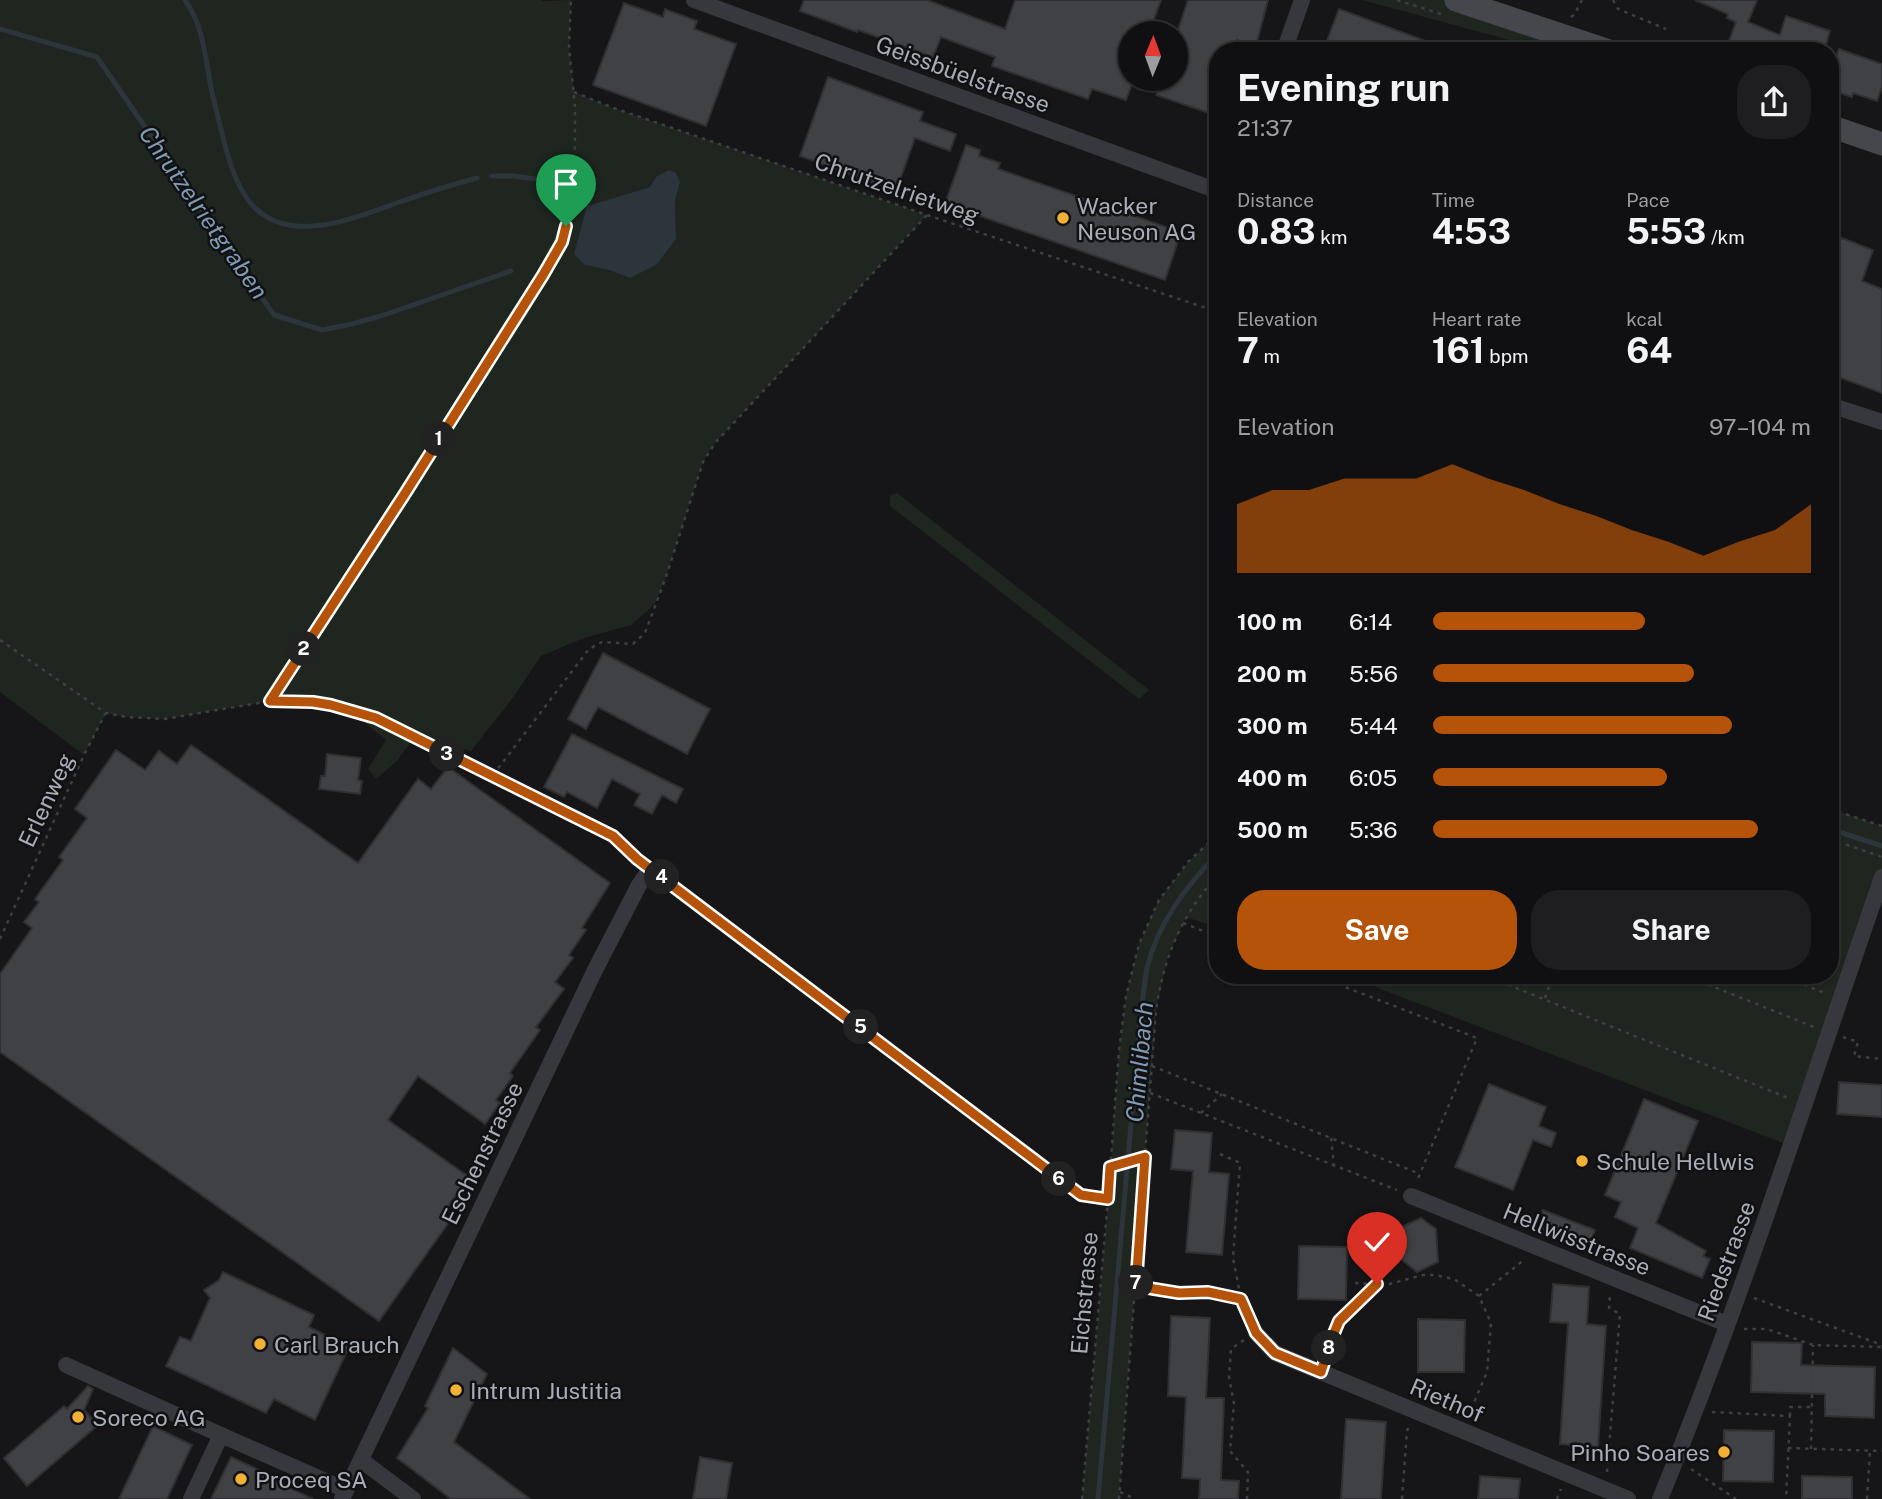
<!DOCTYPE html>
<html lang="en">
<head>
<meta charset="utf-8">
<style>
  :root { --surface:#101012; --page:#1e1e20; --text:#f1f3f6; --muted:#9c9d9f; --line:#303032; --accent:#b45309 }
  body { margin:0; font-family:"Public Sans",sans-serif; background:var(--page); color:var(--text); height:100vh; display:flex; flex-direction:column; font-size:26px; white-space:nowrap }
  * { box-sizing:border-box; margin:0 }
  p { font-size:23px; color:var(--muted) }
  .icon { flex:none; width:38px; height:38px; fill:none; stroke:currentColor; stroke-width:2; stroke-linecap:round; stroke-linejoin:round }
  .map { position:relative; flex:1; overflow:hidden }
  .side { position:absolute; left:1209px; top:42px; width:630px; height:942px; display:flex; flex-direction:column; background:var(--surface); border-radius:28px; box-shadow:0 2px 5px #0004,0 0 0 2px var(--line) }
  .side>* { flex:none }
  .needle { width:46px; rotate:1deg }
  .controls { position:absolute; left:1118px; top:21px; display:grid; gap:14px }
  .controls a { display:grid; place-items:center; width:70px; height:70px; border-radius:50%; background:var(--surface); box-shadow:0 2px 5px #0004,0 0 0 2px var(--line); font-size:35px }
  .pin { position:absolute; display:grid; place-items:center; width:60px; height:60px; color:#fff; margin:-72px -30px; border-radius:50% 50% 50% 0; rotate:-45deg; box-shadow:0 0 7px #0007 }
  .pin .icon { rotate:45deg }
  .km { position:absolute; width:35px; height:35px; margin:-18px; border-radius:50%; background:#222; color:#fff; font-size:19px; line-height:35px; text-align:center }
  .round { display:grid; place-items:center; flex:none; width:74px; height:74px; border-radius:28px; background:var(--page) }
  .head { display:flex; align-items:center; justify-content:space-between; height:119px; padding:0 28px }
  h1 { font-size:38px; font-weight:700; line-height:52px }
  .stats { display:grid; grid-template-columns:repeat(3,1fr); gap:10px; height:119px; padding:7px 28px }
  .stats div { display:grid; align-content:center }
  .stats b { font-size:35px; font-weight:700 }
  .stats small { font-size:19px; font-weight:400 }
  .stats p { font-size:19px }
  .chart { height:196px; padding:14px 28px }
  .chart p { display:flex; justify-content:space-between }
  .chart svg { width:100%; height:126px; margin-top:7px; fill:var(--accent); opacity:.7 }
  .primary-button { display:flex; gap:14px; margin-top:auto; padding:14px 28px }
  .primary-button a { flex:1; height:80px; border-radius:28px; background:var(--accent); color:#fff; font-size:28px; font-weight:700; line-height:80px; text-align:center }
  .primary-button a+a { background:var(--page); color:var(--text) }
  ul { padding:0 28px; list-style:none; font-size:23px }
  li { display:grid; grid-template-columns:112px 84px 1fr; align-items:center; height:52px }
  li i { height:18px; border-radius:9px; background:var(--accent) }
  .map>svg:first-child { display:block }
  .green { fill:#1e261f; fill-rule:evenodd }
  .water { fill:#2c353c }
  .lines { fill:none; stroke-linecap:round; stroke-linejoin:round }
  .stream { stroke:#2c353c; stroke-width:5 }
  .building { fill:#404145; stroke:#303034; stroke-width:2 }
  .path { stroke:#3d3f44; stroke-width:2.5; stroke-dasharray:3.5 5; stroke-linecap:butt }
  .minor { stroke:#37383d; stroke-width:16 }
  .secondary { stroke:#45474d; stroke-width:23 }
  .route-casing { stroke:#fff; stroke-width:14 }
  .route { stroke:#b45309; stroke-width:9 }
  .poi-dot { fill:#f2b134; stroke:#111113; stroke-width:2.5 }
  .labels { text-anchor:middle; dominant-baseline:central; stroke-width:5; stroke-linejoin:round; paint-order:stroke }
  .street-label { font-size:23px; fill:#a8adb8; stroke:#111113 }
  .poi-label { font-size:23px; fill:#a8adb8; stroke:#111113; text-anchor:start }
  .water-label { font-size:24px; font-style:italic; fill:#7f9bb3; stroke:#111113 }
</style>
</head>
<body>
<div class="map">
<svg width="1882" height="1499" viewBox="0 0 1882 1499">
  <rect width="100%" height="100%" fill="#161618"/>
  <g class="green">
    <path d="M 0,0 L 541,0 L 543,1 L 571,0 L 569,47 L 574,92 L 611,107 L 927,215 L 715,443 L 703,462 L 666,577 L 655,604 L 631,625 L 584,638 L 541,656 L 512,699 L 471,751 L 415,736 L 397,761 L 376,779 L 368,769 L 386,740 L 348,709 L 313,702 L 270,701 L 165,719 L 126,717 L 106,713 L 84,755 L 0,692 ZM 656,177 L 680,183 L 675,200 L 676,239 L 630,278 L 609,270 L 586,265 L 587,206 L 650,187 Z"/>
    <polygon points="1362,0 1456,0 1598,51 1550,51"/>
    <polygon points="897,493 1149,690 1139,699 890,506 890,496"/>
    <polygon points="1831,809 1882,826 1882,877 1791,1146 1344,975 1830,975"/>
    <polygon points="1218,834 1218,928 1186,917 1168,956 1156,1010 1119,1499 1082,1499 1108,1199 1119,1050 1126,996 1139,944 1159,900 1188,862"/>
  </g>
  <polygon class="water" points="669,170 676,173 680,183 675,200 676,239 656,265 630,278 609,270 585,265 574,254 587,206 650,187 656,177"/>
  <g class="lines">
    <g class="stream">
      <path d="M 185,0 C 206,30 205,63 213,97 C 221,126 228,169 244,194 C 279,251 351,219 400,202 C 425,193 451,185 477,178"/>
      <polyline points="0,29 97,57 274,315 322,330 352,324 384,315 511,271"/>
      <polyline points="492,176 514,176 563,183"/>
      <polyline points="1830,829 1882,846"/>
      <path d="M 1098,1499 L 1140,1022 C 1142,1004 1144,986 1147,968 C 1157,925 1187,884 1218,854"/>
    </g>
  </g>
  <g class="building">
    <polygon points="804,0 927,0 1005,29 1015,0 1161,0 1149,33 1130,33 1130,79 1134,79 1126,100 1092,89 1088,99 992,66 995,57 941,37 933,57 858,30 857,32 800,11"/>
    <polygon points="1188,0 1268,0 1257,42 1253,41 1251,45 1237,40 1233,51 1218,51 1218,116 1156,95 1162,79 1176,79 1176,36"/>
    <polygon points="1695,0 1757,0 1748,22 1780,35 1786,16 1830,31 1824,51 1753,51 1729,41 1736,22 1727,18 1728,14"/>
    <polygon points="624,3 663,17 665,9 697,21 694,29 736,44 706,126 593,85"/>
    <polygon points="1339,9 1447,49 1447,51 1323,51"/>
    <polygon points="1839,49 1882,64 1882,86 1877,101 1853,93 1852,97 1830,90 1830,74"/>
    <polygon points="828,77 923,112 920,121 956,134 950,151 915,138 896,191 800,156"/>
    <polygon points="966,145 980,150 979,156 1000,163 998,169 1181,232 1165,280 945,204"/>
    <polygon points="1834,235 1873,250 1862,281 1882,289 1882,393 1830,374 1830,245"/>
    <polygon points="603,653 710,709 687,754 598,707 586,729 568,719"/>
    <polygon points="572,734 683,789 676,803 662,795 652,814 634,805 640,794 612,779 597,808 567,792 564,797 544,787"/>
    <polygon points="191,745 358,863 418,779 431,789 448,767 610,883 582,928 586,930 569,955 573,958 555,982 564,989 536,1027 540,1030 510,1073 513,1076 496,1100 500,1103 485,1124 418,1076 388,1120 469,1177 441,1216 449,1222 379,1321 0,1052 0,974 32,928 24,922 39,902 35,899 63,860 59,857 87,818 75,809 116,750 145,770 159,751 177,764"/>
    <polygon points="327,754 361,758 358,780 362,781 360,794 319,789 321,776 325,776"/>
    <polygon points="1839,1082 1882,1085 1882,1117 1837,1114"/>
    <polygon points="1489,1084 1546,1107 1539,1126 1556,1133 1551,1147 1533,1140 1513,1190 1455,1167"/>
    <polygon points="1644,1099 1698,1121 1656,1223 1706,1251 1703,1256 1710,1259 1702,1278 1630,1248 1638,1228 1615,1217 1621,1202 1605,1195"/>
    <polygon points="1175,1130 1212,1133 1209,1172 1229,1174 1222,1255 1186,1252 1193,1171 1171,1169"/>
    <polygon points="1543,1210 1595,1230 1588,1248 1536,1227"/>
    <polygon points="1421,1218 1436,1229 1438,1262 1417,1272 1391,1251 1393,1231"/>
    <polygon points="1299,1246 1347,1247 1346,1300 1298,1299"/>
    <polygon points="223,1272 314,1315 309,1327 349,1347 315,1420 274,1399 266,1413 166,1366 180,1337 191,1341 210,1298 204,1290 219,1280"/>
    <polygon points="1553,1284 1589,1287 1587,1324 1606,1326 1598,1447 1560,1444 1568,1323 1550,1322"/>
    <polygon points="1171,1316 1210,1318 1206,1398 1224,1398 1221,1480 1239,1481 1238,1499 1199,1499 1200,1479 1182,1478 1186,1397 1168,1396"/>
    <polygon points="1418,1319 1465,1320 1464,1372 1418,1372"/>
    <polygon points="1752,1342 1802,1343 1801,1365 1875,1367 1874,1418 1825,1416 1825,1394 1751,1392"/>
    <polygon points="453,1348 487,1374 454,1442 530,1499 451,1499 397,1458 428,1408 425,1406"/>
    <polygon points="88,1386 93,1389 84,1410 98,1425 27,1486 4,1458 64,1406 67,1409"/>
    <polygon points="1346,1419 1386,1422 1381,1499 1341,1499"/>
    <polygon points="153,1426 192,1445 167,1499 119,1499"/>
    <polygon points="1724,1430 1774,1431 1773,1482 1723,1481"/>
    <polygon points="231,1457 261,1471 259,1474 313,1499 211,1499"/>
    <polygon points="700,1457 732,1463 726,1499 693,1499"/>
    <polygon points="1480,1476 1520,1479 1518,1499 1478,1499"/>
    <polygon points="1802,1476 1852,1477 1852,1499 1802,1499"/>
  </g>
  <g class="lines">
    <g class="path">
      <polyline points="1397,0 1441,14"/>
      <polyline points="1613,0 1618,9 1666,29"/>
      <polyline points="1571,17 1574,15 1582,0"/>
      <polyline points="574,92 611,107 927,215 1212,310"/>
      <path d="M 1218,291 C 1205,333 1210,373 1218,416"/>
      <polyline points="0,640 106,713 126,717 165,719 270,701 313,702 348,709 376,717 613,836 637,859"/>
      <polyline points="270,701 405,495 543,275 562,242 566,226 575,146 575,107 569,47 571,0"/>
      <polyline points="493,775 589,649 602,642 633,644 645,633 666,577 703,462 715,443 927,215"/>
      <polyline points="1830,809 1882,826"/>
      <polyline points="1830,839 1882,857"/>
      <polyline points="662,877 1081,1195 1108,1199"/>
      <polyline points="1183,923 1218,937"/>
      <polyline points="0,939 84,755 105,714"/>
      <polyline points="1314,975 1477,1038 1417,1181"/>
      <polyline points="1484,975 1788,1098"/>
      <polyline points="1684,975 1814,1027"/>
      <polyline points="1780,975 1827,994"/>
      <polyline points="1545,998 1553,975"/>
      <polyline points="1843,1037 1858,1042 1854,1056 1882,1059"/>
      <polyline points="1152,1066 1420,1174"/>
      <polyline points="1150,1093 1397,1190"/>
      <polyline points="1201,1113 1222,1094"/>
      <polyline points="1331,1138 1334,1166"/>
      <polyline points="1220,1154 1240,1163 1233,1258 1241,1299"/>
      <polyline points="1110,1167 1144,1157"/>
      <polyline points="1355,1283 1386,1285 1423,1275 1435,1275 1454,1279 1479,1296 1491,1323 1487,1372 1469,1414"/>
      <polyline points="1136,1286 1179,1293 1208,1292 1241,1299 1250,1320"/>
      <polyline points="1479,1296 1525,1259"/>
      <polyline points="1754,1298 1882,1345"/>
      <polyline points="1744,1329 1767,1329 1813,1345 1882,1347"/>
      <polyline points="1244,1340 1231,1349 1229,1377 1234,1404 1230,1451 1248,1472 1247,1499"/>
      <polyline points="1326,1356 1331,1338 1340,1321 1377,1284 1392,1255"/>
      <polyline points="1712,1412 1790,1416 1786,1499"/>
      <polyline points="1790,1416 1790,1407 1812,1407"/>
      <polyline points="1788,1448 1882,1451"/>
      <polyline points="1811,1449 1813,1345"/>
      <polyline points="1691,1469 1736,1499"/>
      <polyline points="1607,1472 1620,1314 1609,1308 1610,1293"/>
      <polyline points="1120,1492 1135,1499"/>
      <polyline points="1082,1499 1108,1199 1119,1050 1126,996 1139,944 1159,900 1188,862 1218,834"/>
      <path d="M 1119,1499 L 1156,1010 C 1164,957 1181,915 1218,875"/>
      <polyline points="1402,1499 1407,1431 1409,1426"/>
      <polyline points="1557,1499 1561,1489"/>
      <polyline points="1867,1499 1870,1450"/>
    </g>
    <g class="minor">
      <polyline points="694,0 1218,191"/>
      <polyline points="1284,51 1302,0"/>
      <polyline points="1830,405 1882,422"/>
      <polyline points="1411,1196 1727,1324"/>
      <polyline points="1256,1333 1275,1353 1628,1499"/>
      <polyline points="66,1365 221,1435"/>
      <polyline points="361,1460 413,1499"/>
      <polyline points="191,1499 221,1435 346,1490"/>
      <polyline points="342,1499 595,970 639,885 650,869"/>
      <path d="M 1660,1499 C 1744,1295 1810,1085 1882,877"/>
    </g>
    <g class="secondary">
      <polyline points="1456,0 1609,51"/>
      <polyline points="1830,126 1882,144"/>
    </g>
  </g>
  <g class="lines">
    <g class="route-casing">
      <polyline id="route" points="566,226 562,242 543,275 404,495 270,701 313,702 331,705 376,718 613,836 637,859 1081,1195 1108,1199 1110,1167 1145,1157 1136,1286 1179,1293 1208,1292 1241,1299 1256,1333 1275,1353 1321,1372 1332,1338 1339,1321 1377,1284"/>
    </g>
    <use href="#route" class="route"/>
  </g>
  <g class="poi-dot">
    <circle cx="1063" cy="218" r="7"/>
    <circle cx="1582" cy="1161" r="7"/>
    <circle cx="260" cy="1344" r="7"/>
    <circle cx="456" cy="1390" r="7"/>
    <circle cx="78" cy="1417" r="7"/>
    <circle cx="1724" cy="1452" r="7"/>
    <circle cx="241" cy="1479" r="7"/>
  </g>
  <g class="labels">
    <g class="street-label">
      <text transform="translate(963 74) rotate(20)">Geissbüelstrasse</text>
      <text transform="translate(897 188) rotate(19)">Chrutzelrietweg</text>
      <text transform="translate(46 800) rotate(-65)">Erlenweg</text>
      <text transform="translate(482 1153) rotate(-64)">Eschenstrasse</text>
      <text transform="translate(1577 1239) rotate(22)">Hellwisstrasse</text>
      <text transform="translate(1726 1261) rotate(-70)">Riedstrasse</text>
      <text transform="translate(1084 1293) rotate(-85)">Eichstrasse</text>
      <text transform="translate(1447 1400) rotate(23)">Riethof</text>
    </g>
    <g class="poi-label">
      <text x="1077" y="205">Wacker<tspan x="1077" dy="26">Neuson AG</tspan></text>
      <text x="1596" y="1161">Schule Hellwis</text>
      <text x="274" y="1344">Carl Brauch</text>
      <text x="470" y="1390">Intrum Justitia</text>
      <text x="92" y="1417">Soreco AG</text>
      <text x="1710" y="1452" text-anchor="end">Pinho Soares</text>
      <text x="255" y="1479">Proceq SA</text>
    </g>
    <g class="water-label">
      <text transform="translate(204 212) rotate(55)">Chrutzelrietgraben</text>
      <text transform="translate(1139 1062) rotate(-85)">Chimlibach</text>
    </g>
  </g>
</svg>
<div class="controls">
<a><svg class="needle" viewBox="-14 -14 28 28"><path d="M0-13l5 13h-10z" fill="#e53935"/><path d="M0 13l5-13h-10z" fill="#9c9d9f"/></svg></a>
</div>
<div class="pin" style="left:566px;top:226px;background:#1e9e55"><svg class="icon" aria-label="arrive" viewBox="0 0 24 24"><path d="M6 21V4h12l-3 4 3 4H6"/></svg></div>
<div class="pin" style="left:1377px;top:1284px;background:#d93025"><svg class="icon" aria-label="check" viewBox="0 0 24 24"><path d="M5 12l5 5 9-10"/></svg></div>
<b class="km" style="left:439px;top:439px">1</b>
<b class="km" style="left:304px;top:649px">2</b>
<b class="km" style="left:447px;top:754px">3</b>
<b class="km" style="left:662px;top:877px">4</b>
<b class="km" style="left:861px;top:1027px">5</b>
<b class="km" style="left:1059px;top:1179px">6</b>
<b class="km" style="left:1136px;top:1283px">7</b>
<b class="km" style="left:1329px;top:1348px">8</b>
<section class="side">
<div class="head"><div><h1>Evening run</h1><p>21:37</p></div><a class="round"><svg class="icon" aria-label="share" viewBox="0 0 24 24"><path d="M12 15V3M7 8l5-5 5 5M5 13v7h14v-7"/></svg></a></div>
<div class="stats">
<div><p>Distance</p><b>0.83<small> km</small></b></div>
<div><p>Time</p><b>4:53</b></div>
<div><p>Pace</p><b>5:53<small> /km</small></b></div>
</div>
<div class="stats">
<div><p>Elevation</p><b>7<small> m</small></b></div>
<div><p>Heart rate</p><b>161<small> bpm</small></b></div>
<div><p>kcal</p><b>64</b></div>
</div>
<div class="chart"><p><span>Elevation</span>97–104 m</p>
<svg viewBox="0 0 160 44" preserveAspectRatio="none"><path d="M0 44V20L10 15L20 15L30 11L40 11L50 11L60 6L70 11L80 15L90 20L100 24L110 29L120 33L130 38L140 33L150 29L160 20V44z"/></svg>
</div>
<ul>
<li><b>100 m</b>6:14<i style="width:56%"></i></li>
<li><b>200 m</b>5:56<i style="width:69%"></i></li>
<li><b>300 m</b>5:44<i style="width:79%"></i></li>
<li><b>400 m</b>6:05<i style="width:62%"></i></li>
<li><b>500 m</b>5:36<i style="width:86%"></i></li>
</ul>
<div class="primary-button"><a>Save</a><a>Share</a></div>
</section>
</div>
</body>
</html>
